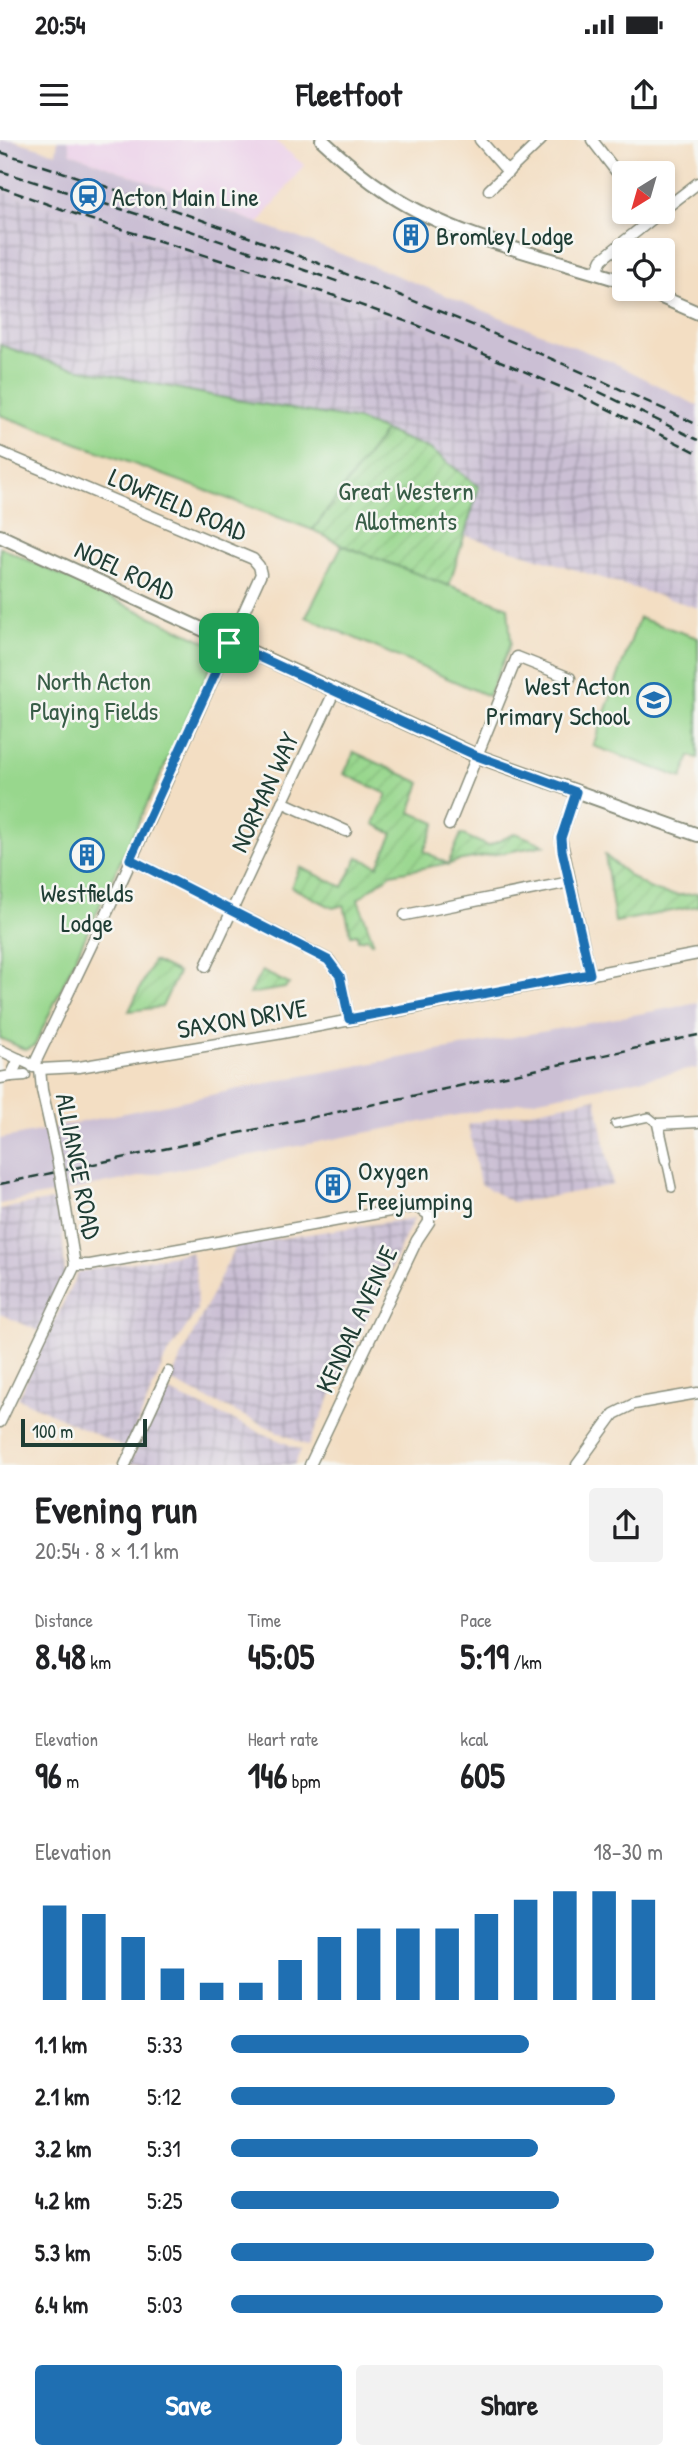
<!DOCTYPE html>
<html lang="en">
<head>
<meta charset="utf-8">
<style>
  :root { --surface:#fff; --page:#f2f2f2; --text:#202124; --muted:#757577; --accent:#1f6fb2 }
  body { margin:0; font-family:"Patrick Hand",sans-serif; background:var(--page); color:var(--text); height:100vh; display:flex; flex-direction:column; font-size:26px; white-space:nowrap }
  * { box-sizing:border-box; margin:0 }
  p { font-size:23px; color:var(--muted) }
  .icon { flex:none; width:38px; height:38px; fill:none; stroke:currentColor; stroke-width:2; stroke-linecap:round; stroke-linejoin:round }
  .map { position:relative; height:1325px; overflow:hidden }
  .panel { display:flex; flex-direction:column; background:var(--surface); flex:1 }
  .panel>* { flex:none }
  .needle { width:46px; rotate:217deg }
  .buttons { position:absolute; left:612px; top:21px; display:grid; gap:14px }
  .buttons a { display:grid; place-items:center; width:63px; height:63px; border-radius:7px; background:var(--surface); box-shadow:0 4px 10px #0003; font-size:35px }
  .scale { position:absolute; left:21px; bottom:18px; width:126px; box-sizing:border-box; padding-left:7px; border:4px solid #1f3d34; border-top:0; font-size:19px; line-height:24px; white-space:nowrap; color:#1f3d34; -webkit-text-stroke:5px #f6f6f2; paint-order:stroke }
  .pin { position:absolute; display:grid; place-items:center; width:60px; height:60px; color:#fff; margin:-30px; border-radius:14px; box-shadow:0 4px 10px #0006 }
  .round { display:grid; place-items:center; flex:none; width:74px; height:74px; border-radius:7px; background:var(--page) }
  .overview { display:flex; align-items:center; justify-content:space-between; height:119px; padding:0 35px }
  h1 { font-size:38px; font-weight:700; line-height:52px }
  .stats { display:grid; grid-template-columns:repeat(3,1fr); gap:10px; height:119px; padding:7px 35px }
  .stats div { display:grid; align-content:center }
  .stats b { font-size:35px; font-weight:700 }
  .stats small { font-size:19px; font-weight:400 }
  .stats p { font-size:19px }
  .chart { height:196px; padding:14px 35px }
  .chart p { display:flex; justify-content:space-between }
  .chart svg { width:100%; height:126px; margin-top:7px; stroke:var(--accent); stroke-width:6 }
  .button { display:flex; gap:14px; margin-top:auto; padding:14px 35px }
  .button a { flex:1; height:80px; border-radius:7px; background:var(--accent); color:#fff; font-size:28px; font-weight:700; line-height:80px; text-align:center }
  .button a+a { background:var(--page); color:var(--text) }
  ul { padding:0 35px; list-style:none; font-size:23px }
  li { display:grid; grid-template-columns:112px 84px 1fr; align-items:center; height:52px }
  li i { height:18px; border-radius:9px; background:var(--accent) }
  .status { display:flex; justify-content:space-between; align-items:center; height:49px; padding:0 35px; background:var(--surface); direction:ltr }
  .status svg { height:19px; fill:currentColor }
  header { display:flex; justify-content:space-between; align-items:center; height:91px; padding:0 35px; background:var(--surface); font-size:32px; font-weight:700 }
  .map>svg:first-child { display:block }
  .built { fill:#ecd1e9 }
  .industrial { fill:url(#industrial-grid) }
  .railway { fill:#cbbfd4 }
  .park { fill:#98d78d; stroke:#5c8a60; stroke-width:2 }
  .garden { fill:url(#garden-furrows); stroke:#5c8a60; stroke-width:2 }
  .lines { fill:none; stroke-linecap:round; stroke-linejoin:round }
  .pedestrian-casing { stroke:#898e7c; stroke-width:10 }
  .minor-casing { stroke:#898e7c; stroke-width:13 }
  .tertiary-casing { stroke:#898e7c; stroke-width:16 }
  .pedestrian { stroke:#fff; stroke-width:7 }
  .minor { stroke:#fff; stroke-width:10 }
  .tertiary { stroke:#fff; stroke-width:12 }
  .rail { stroke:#1f3d34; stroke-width:2.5; stroke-dasharray:10 5; stroke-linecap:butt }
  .minor-bridge-casing { stroke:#898e7c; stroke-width:13; stroke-linecap:butt }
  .minor-bridge { stroke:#fff; stroke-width:10 }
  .route-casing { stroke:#fff; stroke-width:14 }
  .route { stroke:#1f6fb2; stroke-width:9 }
  .labels { text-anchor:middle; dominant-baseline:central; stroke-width:5; stroke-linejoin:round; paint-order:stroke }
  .poi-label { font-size:26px; fill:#1f3d34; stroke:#f6f6f2; text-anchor:start }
  .park-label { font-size:26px; fill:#375c46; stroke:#f6f6f2 }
  .street-label { font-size:26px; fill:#1f3d34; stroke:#f6f6f2 }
</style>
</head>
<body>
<div class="status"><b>20:54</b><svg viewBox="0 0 49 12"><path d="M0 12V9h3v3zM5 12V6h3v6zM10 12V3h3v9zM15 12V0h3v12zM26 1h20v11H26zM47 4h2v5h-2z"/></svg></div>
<header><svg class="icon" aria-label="menu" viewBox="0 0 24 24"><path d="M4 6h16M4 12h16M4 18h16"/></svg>Fleetfoot<svg class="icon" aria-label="share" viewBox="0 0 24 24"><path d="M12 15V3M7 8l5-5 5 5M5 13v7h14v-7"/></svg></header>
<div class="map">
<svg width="698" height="1325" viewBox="0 0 698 1325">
  <defs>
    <pattern id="industrial-grid" width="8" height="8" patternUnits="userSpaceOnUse" patternTransform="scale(1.75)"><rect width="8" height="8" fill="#cbbfd4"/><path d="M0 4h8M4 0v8" fill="none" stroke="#a49cad"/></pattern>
    <pattern id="garden-furrows" width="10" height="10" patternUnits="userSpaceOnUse" patternTransform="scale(1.75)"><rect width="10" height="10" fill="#98d78d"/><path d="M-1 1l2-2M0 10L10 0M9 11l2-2" fill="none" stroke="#83b97a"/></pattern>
  </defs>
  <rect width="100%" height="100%" fill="#f6f6f2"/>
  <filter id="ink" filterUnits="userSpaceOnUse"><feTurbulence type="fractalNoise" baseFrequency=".0143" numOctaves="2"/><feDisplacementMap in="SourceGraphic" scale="14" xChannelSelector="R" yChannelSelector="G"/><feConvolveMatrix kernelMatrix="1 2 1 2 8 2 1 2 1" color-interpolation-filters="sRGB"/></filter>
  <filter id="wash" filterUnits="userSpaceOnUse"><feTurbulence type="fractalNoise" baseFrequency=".00686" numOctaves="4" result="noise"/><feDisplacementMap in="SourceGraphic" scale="28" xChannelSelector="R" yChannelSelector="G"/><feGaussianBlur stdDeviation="1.57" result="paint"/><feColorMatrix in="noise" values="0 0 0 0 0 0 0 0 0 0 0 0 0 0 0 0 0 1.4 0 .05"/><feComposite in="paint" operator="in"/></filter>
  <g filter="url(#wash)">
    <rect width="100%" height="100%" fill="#f3dec3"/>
    <polygon class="built" points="68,0 274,0 304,25 259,83 71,13"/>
    <g class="industrial">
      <polygon points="0,50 98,85 334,159 418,189 507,225 644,288 698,316 698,468 464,395 478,347 430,309 358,280 230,259 56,224 0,205"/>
      <polygon points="596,958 613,1045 534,1060 512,1062 480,1044 468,984"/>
      <polygon points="60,1059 65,1136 39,1191 0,1174 0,1069"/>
      <polygon points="414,1078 308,1306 170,1241 236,1105"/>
      <polygon points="191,1112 196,1134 197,1171 165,1219 127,1309 18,1258 78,1132"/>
      <polygon points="165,1250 301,1310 294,1325 129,1324"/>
    </g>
    <g class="railway">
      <polygon points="0,0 13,0 56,13 58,0 68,0 71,13 373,126 612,222 698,266 698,316 644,288 507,225 418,189 334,159 98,85 0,50"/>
      <polygon points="698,863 698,928 0,1064 0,999 292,938"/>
    </g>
    <g class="park">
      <polygon points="0,205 56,224 230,259 358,280 385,291 313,390 0,275"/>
      <polygon points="342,405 508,467 511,503 488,556 306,477"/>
      <polygon points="0,407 213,505 216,511 215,518 35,905 26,910 0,898"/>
      <polygon points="639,478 698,498 698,618 690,616 682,638 593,606"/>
    </g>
    <g class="garden">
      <polygon points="385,291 430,309 479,347 449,446 342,405 313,390"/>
      <polygon points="354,612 421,643 410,672 436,683 424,711 448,724 461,694 488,706 516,693 545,705 457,721 448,725 444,724 391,734 358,759 373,801 371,803 368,798 358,800 357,794 351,795 344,765 333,768 291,747 300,727 343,747 358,717 378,726 393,694 374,684 387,654 344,634"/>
      <path d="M 605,715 C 633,739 656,762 698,753 L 698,766 L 615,782 Z"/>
      <polygon points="153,821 178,833 162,867 129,871"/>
      <polygon points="262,831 289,844 285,848 249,854"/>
    </g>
  </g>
  <g filter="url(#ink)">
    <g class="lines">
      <g class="pedestrian-casing">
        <g id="pedestrian">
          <polyline points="615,984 649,977 658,984"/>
          <polyline points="666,1020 672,1048"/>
        </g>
      </g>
      <g class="minor-casing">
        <g id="minor">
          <polyline points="480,0 508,32"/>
          <polyline points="592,0 625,43"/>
          <polyline points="489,50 541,0"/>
          <polyline points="663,70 698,43"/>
          <polyline points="596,133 602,119 661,72"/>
          <polyline points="0,312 253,419 259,426 261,434 113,760 33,927"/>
          <polyline points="576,652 561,698 590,834"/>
          <polyline points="282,662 346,691"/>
          <polyline points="449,685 517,517 570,538"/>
          <polyline points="130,719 329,820 340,836 349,879"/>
          <polyline points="405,775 570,742"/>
          <polyline points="206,826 335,550"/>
          <polyline points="0,910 40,929 79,927 277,894 698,814"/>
          <polyline points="40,929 42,950 53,999"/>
          <polyline points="11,936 25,935"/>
          <polyline points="0,938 11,936 19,919"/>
          <polyline points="666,1020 658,984 698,982"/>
          <polyline points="75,1125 90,1125 412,1067 419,1068 429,1075 429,1082 417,1100 310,1325"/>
          <polyline points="0,1282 75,1125 60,1033"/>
          <polyline points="125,1325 168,1232"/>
          <polyline points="577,1325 614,1274 634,1264 698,1253"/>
        </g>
      </g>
      <g class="tertiary-casing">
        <g id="tertiary">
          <path d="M 322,0 C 342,19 366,39 389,54 C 459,100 546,116 625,142"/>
          <polyline points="643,149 698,173"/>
          <polyline points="0,396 477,616 698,695"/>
        </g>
      </g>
      <use href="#pedestrian" class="pedestrian"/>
      <use href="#minor" class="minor"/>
      <use href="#tertiary" class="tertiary"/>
      <g class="rail">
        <path d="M 0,12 C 238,87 472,179 698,285"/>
        <polyline points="0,31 191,91 339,142"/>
        <polyline points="0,47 89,79 335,156 419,186 579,255 698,313"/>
        <polyline points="585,245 698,300"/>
        <polyline points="0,1044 698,895"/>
      </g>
      <g class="minor-bridge-casing">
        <polyline id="minor-bridge" points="53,999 60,1033"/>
      </g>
      <use href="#minor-bridge" class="minor-bridge"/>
    </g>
  </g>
  <g class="lines" filter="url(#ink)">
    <g class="route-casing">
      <polygon id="route" points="229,503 477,616 576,652 561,698 562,710 590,834 349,879 340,836 328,820 130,719"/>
    </g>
    <use href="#route" class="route"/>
  </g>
  <defs>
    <g id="station-ring" transform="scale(1.75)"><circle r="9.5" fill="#f6f6f2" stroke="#1f6fb2" stroke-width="1.5"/><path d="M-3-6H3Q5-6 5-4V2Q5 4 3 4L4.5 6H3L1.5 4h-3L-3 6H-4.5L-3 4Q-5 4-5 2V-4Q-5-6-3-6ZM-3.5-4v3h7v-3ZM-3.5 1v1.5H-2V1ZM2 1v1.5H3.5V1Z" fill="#1f6fb2"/></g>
    <g id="building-ring" transform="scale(1.75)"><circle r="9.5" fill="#f6f6f2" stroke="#1f6fb2" stroke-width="1.5"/><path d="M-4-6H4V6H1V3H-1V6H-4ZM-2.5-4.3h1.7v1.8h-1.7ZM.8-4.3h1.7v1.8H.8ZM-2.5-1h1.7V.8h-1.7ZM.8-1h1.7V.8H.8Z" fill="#1f6fb2"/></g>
    <g id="school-ring" transform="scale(1.75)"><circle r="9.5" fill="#f6f6f2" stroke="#1f6fb2" stroke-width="1.5"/><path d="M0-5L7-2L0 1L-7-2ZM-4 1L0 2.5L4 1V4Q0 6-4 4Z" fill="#1f6fb2"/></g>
  </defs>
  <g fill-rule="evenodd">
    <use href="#station-ring" x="88" y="56"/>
    <use href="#building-ring" x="411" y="95"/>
    <use href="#school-ring" x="654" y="560"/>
    <use href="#building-ring" x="87" y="715"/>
    <use href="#building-ring" x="333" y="1045"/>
  </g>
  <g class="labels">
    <g class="poi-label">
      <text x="112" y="56">Acton Main Line</text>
      <text x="436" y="95">Bromley Lodge</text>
      <text x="630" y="545" text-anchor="end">West Acton<tspan x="630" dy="30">Primary School</tspan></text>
      <text x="87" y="752" text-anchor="middle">Westfields<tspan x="87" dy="30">Lodge</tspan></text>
      <text x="358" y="1030">Oxygen<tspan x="358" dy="30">Freejumping</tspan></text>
    </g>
    <g class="park-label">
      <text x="406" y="350">Great Western<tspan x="406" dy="30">Allotments</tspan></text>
      <text x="94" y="540">North Acton<tspan x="94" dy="30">Playing Fields</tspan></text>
    </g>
    <g class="street-label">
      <text transform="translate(178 364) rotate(23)">LOWFIELD ROAD</text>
      <text transform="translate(125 430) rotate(25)">NOEL ROAD</text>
      <text transform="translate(264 652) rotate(-65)">NORMAN WAY</text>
      <text transform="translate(242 878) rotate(-10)">SAXON DRIVE</text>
      <text transform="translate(79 1026) rotate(79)">ALLIANCE ROAD</text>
      <text transform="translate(356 1179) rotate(-65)">KENDAL AVENUE</text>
    </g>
  </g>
</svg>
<div class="buttons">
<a><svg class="needle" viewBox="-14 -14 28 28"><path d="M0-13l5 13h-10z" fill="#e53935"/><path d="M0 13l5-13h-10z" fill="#757577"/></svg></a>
<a><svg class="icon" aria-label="locate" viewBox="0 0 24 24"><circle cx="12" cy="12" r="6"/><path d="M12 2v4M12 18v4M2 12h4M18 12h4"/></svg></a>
</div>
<div class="scale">100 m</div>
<div class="pin" style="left:229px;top:503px;background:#1e9e55"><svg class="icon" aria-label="arrive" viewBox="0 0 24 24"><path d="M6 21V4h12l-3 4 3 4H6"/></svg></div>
</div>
<section class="panel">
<div class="overview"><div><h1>Evening run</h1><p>20:54 · 8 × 1.1 km</p></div><a class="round"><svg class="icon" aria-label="share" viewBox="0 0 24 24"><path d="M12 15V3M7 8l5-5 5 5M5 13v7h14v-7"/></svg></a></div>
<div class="stats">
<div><p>Distance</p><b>8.48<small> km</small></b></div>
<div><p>Time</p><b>45:05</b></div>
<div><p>Pace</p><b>5:19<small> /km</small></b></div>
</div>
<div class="stats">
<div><p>Elevation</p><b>96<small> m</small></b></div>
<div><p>Heart rate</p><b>146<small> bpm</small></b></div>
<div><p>kcal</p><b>605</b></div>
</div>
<div class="chart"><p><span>Elevation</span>18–30 m</p>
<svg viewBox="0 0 160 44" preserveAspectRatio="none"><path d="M5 44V11M15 44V14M25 44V22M35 44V33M45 44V38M55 44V38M65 44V30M75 44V22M85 44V19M95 44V19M105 44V19M115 44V14M125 44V9M135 44V6M145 44V6M155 44V9"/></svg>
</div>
<ul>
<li><b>1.1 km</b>5:33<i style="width:69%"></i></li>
<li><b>2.1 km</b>5:12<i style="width:89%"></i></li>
<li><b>3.2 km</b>5:31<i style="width:71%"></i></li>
<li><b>4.2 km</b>5:25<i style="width:76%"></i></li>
<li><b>5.3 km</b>5:05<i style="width:98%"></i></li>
<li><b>6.4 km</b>5:03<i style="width:100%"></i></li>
</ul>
<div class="button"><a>Save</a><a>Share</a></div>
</section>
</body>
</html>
